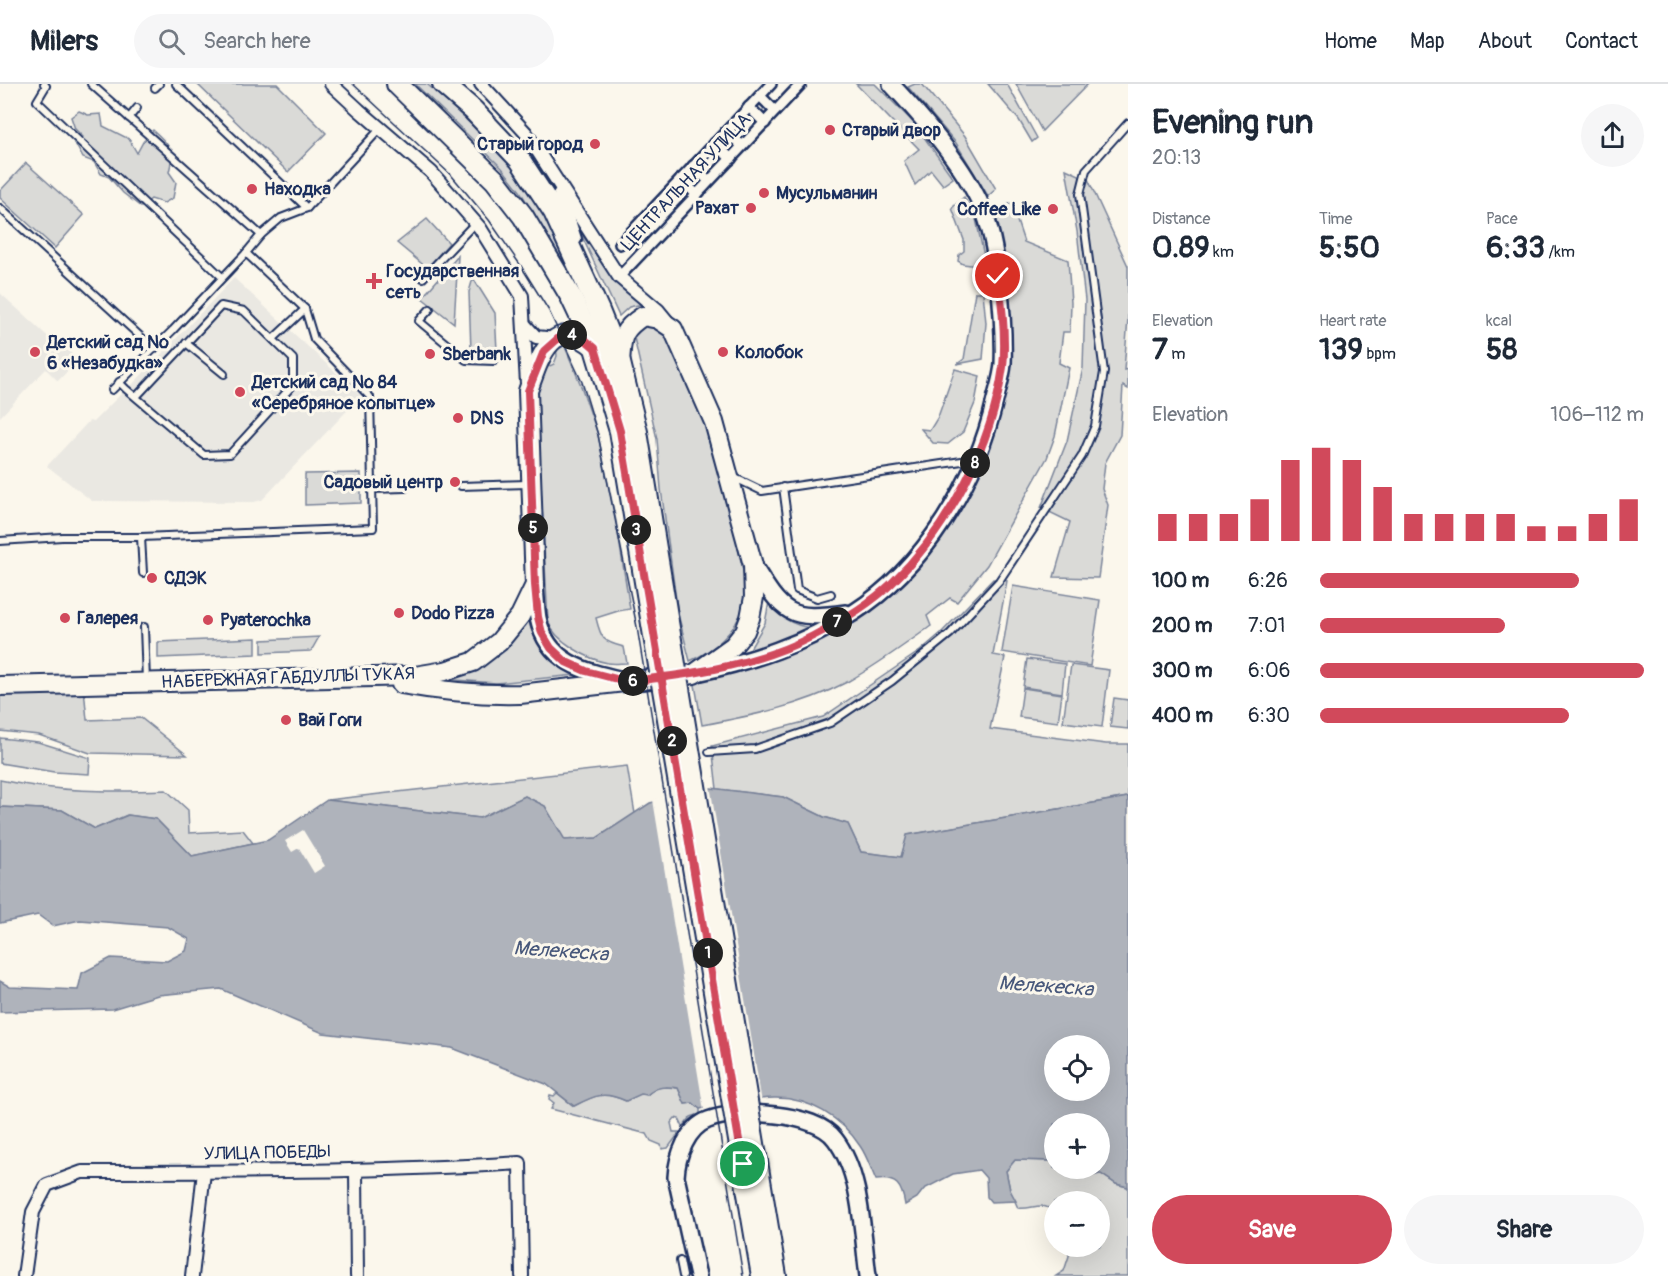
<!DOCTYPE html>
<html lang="en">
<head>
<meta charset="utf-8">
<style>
  :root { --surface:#fff; --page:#f6f6f7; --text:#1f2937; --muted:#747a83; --line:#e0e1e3; --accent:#d1495b }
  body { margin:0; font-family:Pangolin,sans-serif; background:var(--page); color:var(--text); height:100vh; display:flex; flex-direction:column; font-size:22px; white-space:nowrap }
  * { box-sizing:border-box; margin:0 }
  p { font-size:20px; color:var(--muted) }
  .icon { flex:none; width:33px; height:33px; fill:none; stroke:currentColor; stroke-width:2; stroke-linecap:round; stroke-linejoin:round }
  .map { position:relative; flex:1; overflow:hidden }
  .panel { display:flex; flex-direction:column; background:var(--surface); width:540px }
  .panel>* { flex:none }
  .controls { position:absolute; left:1044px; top:951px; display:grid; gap:12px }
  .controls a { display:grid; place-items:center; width:66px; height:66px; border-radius:50%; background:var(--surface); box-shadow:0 6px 24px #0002; font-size:30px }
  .pin { position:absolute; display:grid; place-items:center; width:51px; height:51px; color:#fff; margin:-26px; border:3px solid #fff; border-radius:50%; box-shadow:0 2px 6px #0007 }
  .km { position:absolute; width:30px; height:30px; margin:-15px; border-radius:50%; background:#222; color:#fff; font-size:16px; line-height:30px; text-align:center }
  .round { display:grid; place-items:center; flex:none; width:63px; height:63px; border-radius:32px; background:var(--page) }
  .summary { display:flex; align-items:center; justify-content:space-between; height:102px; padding:0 24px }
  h1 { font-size:33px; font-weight:800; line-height:45px }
  .figures { display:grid; grid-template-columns:repeat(3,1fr); gap:9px; height:102px; padding:6px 24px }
  .figures div { display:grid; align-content:center }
  .figures b { font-size:30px; font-weight:800 }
  .figures small { font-size:16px; font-weight:400 }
  .figures p { font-size:16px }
  .chart { height:168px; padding:12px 24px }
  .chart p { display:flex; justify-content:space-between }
  .chart svg { width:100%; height:108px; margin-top:6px; stroke:var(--accent); stroke-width:6 }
  .cta { display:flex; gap:12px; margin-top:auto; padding:12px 24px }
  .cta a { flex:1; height:69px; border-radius:36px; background:var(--accent); color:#fff; font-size:24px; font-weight:800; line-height:69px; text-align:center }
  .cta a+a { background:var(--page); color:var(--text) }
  ul { padding:0 24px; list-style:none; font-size:20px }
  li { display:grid; grid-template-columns:96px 72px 1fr; align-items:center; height:45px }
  li i { height:15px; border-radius:8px; background:var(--accent) }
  header { display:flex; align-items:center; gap:36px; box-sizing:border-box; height:84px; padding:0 30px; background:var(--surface); border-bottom:2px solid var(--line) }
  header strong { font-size:28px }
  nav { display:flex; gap:33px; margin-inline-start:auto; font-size:21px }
  .search { width:420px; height:54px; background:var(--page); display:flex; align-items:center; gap:15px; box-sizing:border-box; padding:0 21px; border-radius:33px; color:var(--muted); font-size:22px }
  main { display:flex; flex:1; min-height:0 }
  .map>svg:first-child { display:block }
  .built { fill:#eae8e2 }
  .green { fill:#dadad7; stroke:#7a849a; stroke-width:1.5 }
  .water { fill:#afb3bb; stroke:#747e96; stroke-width:1.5; fill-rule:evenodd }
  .pier { fill:#fbf7ec }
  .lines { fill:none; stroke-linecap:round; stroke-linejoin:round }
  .service-casing { stroke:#1b2f5e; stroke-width:10 }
  .pedestrian-casing { stroke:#1b2f5e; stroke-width:14 }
  .minor-casing { stroke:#1b2f5e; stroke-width:16 }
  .tertiary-casing { stroke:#1b2f5e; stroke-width:20 }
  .secondary-casing { stroke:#1b2f5e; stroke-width:22 }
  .primary-casing { stroke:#1b2f5e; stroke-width:24 }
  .service { stroke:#fbf7ec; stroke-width:6 }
  .pedestrian { stroke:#fbf7ec; stroke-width:9 }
  .minor { stroke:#fbf7ec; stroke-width:12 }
  .tertiary { stroke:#fbf7ec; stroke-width:15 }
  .secondary { stroke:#fbf7ec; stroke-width:18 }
  .primary { stroke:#fbf7ec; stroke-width:20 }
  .tram { stroke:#1b2f5e; stroke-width:1.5 }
  .primary-bridge-casing { stroke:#1b2f5e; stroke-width:24; stroke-linecap:butt }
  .primary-bridge { stroke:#fbf7ec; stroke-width:20 }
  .route-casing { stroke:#fff; stroke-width:12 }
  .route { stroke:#d1495b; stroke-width:8 }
  .poi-dot { fill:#d1495b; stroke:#fbf7ec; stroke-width:2 }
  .labels { text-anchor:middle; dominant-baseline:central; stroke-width:6; stroke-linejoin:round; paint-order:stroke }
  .poi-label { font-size:18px; font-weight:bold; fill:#1b2f5e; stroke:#fbf7ec; text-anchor:start }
  .street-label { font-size:18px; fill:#1b2f5e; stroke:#fbf7ec }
  .water-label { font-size:20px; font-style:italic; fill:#47577a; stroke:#fbf7ec }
</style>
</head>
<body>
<header>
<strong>Milers</strong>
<div class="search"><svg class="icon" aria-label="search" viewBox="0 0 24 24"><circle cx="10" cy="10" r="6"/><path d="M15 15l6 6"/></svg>Search here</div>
<nav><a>Home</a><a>Map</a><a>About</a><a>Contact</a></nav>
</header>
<main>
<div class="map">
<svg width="1128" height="1192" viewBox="0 0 1128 1192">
  <rect width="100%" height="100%" fill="#fbf7ec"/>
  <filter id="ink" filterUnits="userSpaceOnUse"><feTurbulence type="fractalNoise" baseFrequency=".0167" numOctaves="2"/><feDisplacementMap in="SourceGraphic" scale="12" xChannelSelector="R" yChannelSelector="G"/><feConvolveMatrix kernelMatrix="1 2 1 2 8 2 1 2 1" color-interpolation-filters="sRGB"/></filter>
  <g filter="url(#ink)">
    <g class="built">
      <polygon points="234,194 361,312 262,416 254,418 92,417 47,382 89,337 93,338 130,301 132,301"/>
      <polygon points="0,209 55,259 60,258 78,276 58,297 46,285 0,333"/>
    </g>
    <g class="green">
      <polygon points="197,0 277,0 326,49 288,88"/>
      <path d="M 415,0 L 427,0 C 455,26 485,51 510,80 C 539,116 559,158 579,200 L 576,201 L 520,107 L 502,84 Z"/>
      <polygon points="856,0 875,0 914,39 953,94 943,101 931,86 915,101 904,77 919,65"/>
      <polygon points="915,0 922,0 965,52 996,105 988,112 956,59 908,3"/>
      <polygon points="988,0 1007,0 1037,54 1032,58 1019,36"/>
      <polygon points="1016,0 1088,0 1042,47"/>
      <path d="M 79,27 L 88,31 L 101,30 L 103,42 L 129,55 L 137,69 L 143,58 L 153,46 C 169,60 175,66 169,88 L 176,98 L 173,114 L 164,119 L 151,115 L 141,123 L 123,109 L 109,93 L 101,90 L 94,78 L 83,74 L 76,61 L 83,53 L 75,45 L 71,33 Z"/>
      <polygon points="26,79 84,131 55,164 0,114 0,107"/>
      <polygon points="1066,85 1088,95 1128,182 1128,234 1124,286 1128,285 1128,305 1123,302 1120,351 1105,379 1102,405 1108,421 1098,494 1054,493 1070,438 1041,424 1067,357 1083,284 1085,216 1077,147"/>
      <polygon points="964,113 976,135 984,172 978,182 963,180 958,177 959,171 964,167 964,156 952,124"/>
      <path d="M 1011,119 L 1024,158 L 1068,176 L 1071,219 L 1070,248 L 1063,248 L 1059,279 L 1069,284 L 1055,352 L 1047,374 L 987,481 L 957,518 L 950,514 L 927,532 L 931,542 C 903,562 876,582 847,598 C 801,622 751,632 702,641 L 694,595 L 729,589 L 796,568 L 842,543 L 888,508 L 981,373 L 1009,226 L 1004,178 L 995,127 Z"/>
      <polygon points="427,135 449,159 427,184 397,159"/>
      <polygon points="579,146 612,194 643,220 629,223 619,232"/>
      <polygon points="458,172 454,239 422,214"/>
      <polygon points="473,194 495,229 497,267 471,267 469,208"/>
      <polygon points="975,208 983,208 986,239 983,275 957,280 964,275"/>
      <path d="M 633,241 L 663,242 C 677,275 693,306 706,339 C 722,377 729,419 737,459 C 741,479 749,503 743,523 C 736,548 713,567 690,577 L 678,530 L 661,405 L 657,355 L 632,245 Z"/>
      <path d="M 563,258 L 580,299 L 598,351 L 616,437 L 630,525 L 618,527 L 596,534 C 601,555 603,558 624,563 L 627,579 C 621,579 614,580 608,579 C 589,576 555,557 548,538 L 536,308 L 541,286 L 554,280 L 557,272 L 556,262 Z"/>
      <polygon points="955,285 980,292 975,319 963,348 948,360 933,359 921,345 930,346 938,333"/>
      <polygon points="361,389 361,419 305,421 305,390"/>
      <polygon points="993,495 1007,497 993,571 1005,573 990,645 1106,660 1128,660 1128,713 908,751 901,773 861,768 848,740 824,733 783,713 717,705 712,662 823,633 920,567 941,549"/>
      <polygon points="1013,502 1100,516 1090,582 1002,568"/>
      <path d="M 769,518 C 780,534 792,541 811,544 L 793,554 L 747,570 L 765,539 Z"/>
      <path d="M 529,534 C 530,563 565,577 586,590 L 496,599 L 428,594 Z"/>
      <polygon points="319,553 311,567 262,569 262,556"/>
      <polygon points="256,554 256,570 158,574 158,558"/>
      <polygon points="1027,575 1065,580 1062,609 1023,603"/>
      <polygon points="1071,581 1109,586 1102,643 1063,638"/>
      <polygon points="1023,604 1062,610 1058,638 1019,633"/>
      <polygon points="84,605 87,636 141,634 187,671 90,669 39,651 0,647 0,608"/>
      <polygon points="1114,614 1128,616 1128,645 1110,643"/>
      <polygon points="0,654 38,658 90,674 89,690 54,688 0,679"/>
      <polygon points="627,682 635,730 597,754 564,756 545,722 525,712 480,734 327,716"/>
      <path d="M 0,696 C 55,708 110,708 166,706 L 188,726 L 189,749 L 243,746 L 253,759 L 192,772 L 156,735 L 127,731 L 95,745 L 62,726 L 0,723 Z"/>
      <path d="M 666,1003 L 678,1004 L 685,1020 L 693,1019 L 700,1025 L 700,1030 L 691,1033 L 683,1043 L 679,1035 L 675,1034 L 671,1039 L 673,1048 L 680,1048 L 668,1064 L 662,1065 L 661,1061 L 651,1057 L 647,1050 L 551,1025 L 554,1019 L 549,1015 L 550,1011 L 554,1012 L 557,1009 L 574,1022 C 595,1011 604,1007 626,1017 L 641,1009 L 647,1011 L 655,1004 Z"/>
      <path d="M 1015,1076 L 1054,1077 L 1054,1084 L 1077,1085 L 1086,1092 L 1101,1090 L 1116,1100 L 1128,1103 L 1128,1192 L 1056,1192 L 1064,1187 L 1069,1172 L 1068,1163 L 1100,1162 L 1100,1118 L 1054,1118 L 1054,1128 C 1042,1116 1033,1126 1018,1124 L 1010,1106 L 1006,1087 Z"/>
    </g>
    <path class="water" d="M 711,704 L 783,713 L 824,733 L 848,740 L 861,768 L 901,773 L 907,751 L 1128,713 L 1128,1103 L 1116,1100 L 1101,1090 L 1086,1092 L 1077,1085 L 1100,1084 L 1100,1040 L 1054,1040 L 1054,1077 L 1015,1076 L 1006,1087 L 1010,1106 L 1016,1117 L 991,1118 L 987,1113 L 986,1094 L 979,1086 L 953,1090 L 924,1105 L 917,1114 L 905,1121 C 902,1102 897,1093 876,1096 C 871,1085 867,1072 860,1062 C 842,1034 808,1013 774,1014 C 749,1015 724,1021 700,1025 L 693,1019 L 685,1020 L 678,1004 C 665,1002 657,1002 647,1011 L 641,1010 L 626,1017 C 604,1007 595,1011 574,1022 L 546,1000 L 452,964 L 323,949 L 221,905 L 158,911 L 112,925 L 0,928 L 0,897 L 10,903 L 78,906 L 82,889 L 111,874 L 167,877 L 186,867 L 189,855 L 168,843 L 80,836 L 53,842 L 38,831 L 0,839 L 0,723 L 62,726 L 95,745 L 128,731 L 156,735 L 192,772 L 268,756 L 327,716 L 480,734 L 525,712 L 545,722 L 565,756 L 597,754 L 650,719 ZM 1054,962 L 1100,962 L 1100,1006 L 1054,1006 Z"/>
    <g class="pier">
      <polygon points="710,701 762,1019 704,1027 653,716"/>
      <polygon points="303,746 325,782 314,789 299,764 292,768 285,757"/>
    </g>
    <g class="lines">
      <g class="service-casing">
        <g id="service">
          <polyline points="44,0 46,2 37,17 222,193"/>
          <polyline points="91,0 261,151"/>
          <polyline points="176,0 307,124"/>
          <polyline points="155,4 159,0"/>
          <polyline points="129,34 137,24"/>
          <polyline points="0,124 154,265"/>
          <polyline points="423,194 475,139"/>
          <polyline points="430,225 419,237 466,276 494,277"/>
          <polyline points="273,255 305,225"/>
          <polyline points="186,259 224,290"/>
          <polyline points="119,298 126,305 204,371 230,370 293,301 293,275 244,227 221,222 136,313"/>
          <polyline points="112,306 173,246 246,169"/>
          <polyline points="733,393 762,407 975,375"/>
          <polyline points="461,402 528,400"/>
          <polyline points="783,403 797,506 817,514 831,510"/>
          <polyline points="372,405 405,404"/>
          <polyline points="141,453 143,489"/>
          <polyline points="0,457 62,453 141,453 373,444 370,313 314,255 305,225 246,169 261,151 281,134 307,124 380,45"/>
          <polyline points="144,543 146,597"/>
          <polyline points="709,668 755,665 830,639 892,597 950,550 999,497 1082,372 1095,342 1104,288 1080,110 1086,86 1128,39"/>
          <polyline points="680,1177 683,1192"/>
        </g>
      </g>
      <g class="pedestrian-casing">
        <g id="pedestrian">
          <polyline points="760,12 775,27"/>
          <polyline points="749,23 765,39"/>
          <polyline points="727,47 742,62"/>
          <polyline points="715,59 731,75"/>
          <polyline points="693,82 709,97"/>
          <polyline points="681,95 697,111"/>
          <polyline points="620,160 771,0"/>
          <polyline points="619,193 801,0"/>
        </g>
      </g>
      <g class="minor-casing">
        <g id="minor">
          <polyline points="331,0 359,26 431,88 480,144 522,212 527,300"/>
          <polyline points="481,0 526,49 619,193 658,226 667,237"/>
          <polyline points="560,109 575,155"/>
          <polyline points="524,240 536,253 556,255"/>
          <polyline points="356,1086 357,1192"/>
          <path d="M 24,1192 L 33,1128 L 47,1101 L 82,1088 C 228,1088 374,1088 520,1079 L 522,1192"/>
          <polyline points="192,1192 204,1088"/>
        </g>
      </g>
      <g class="tertiary-casing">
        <g id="tertiary">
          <path d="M 753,481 C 783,530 789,537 846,529"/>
          <path d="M 535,501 C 536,511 536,523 538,534 C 547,579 584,587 623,596"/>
          <path d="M 697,589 C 752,577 804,560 853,529 C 924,484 977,397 995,316 C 998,304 1002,292 1003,280 C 1004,254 1002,225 999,199 C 996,175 993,151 984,128 C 967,85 923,34 891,0"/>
          <path d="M 698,1192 L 676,1093 C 677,1072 687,1044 708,1036 C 737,1024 816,1028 835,1055 C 862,1090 862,1149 868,1192"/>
        </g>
      </g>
      <g class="secondary-casing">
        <g id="secondary">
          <path d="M 401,600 C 440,607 480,611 520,610 L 694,590 L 733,562 L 745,547 L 750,534 L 754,513 L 753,481 L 714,338 L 673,245 L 658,235 L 643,232 C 620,247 622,254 620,279"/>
          <path d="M 0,602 L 415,592 L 445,587 L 473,578 L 499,558 L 520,532 L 535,501 L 528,307 C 540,272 553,229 595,264"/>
        </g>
      </g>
      <g class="primary-casing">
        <g id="primary">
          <polyline points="397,0 495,96 523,132 571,213 595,264 620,347 652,540"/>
          <polyline points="443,0 473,26 520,76 554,128 599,227 620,279 637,348 668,538"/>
          <polyline points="757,1078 776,1192"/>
          <polyline points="743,1080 762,1192"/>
        </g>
      </g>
      <use href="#service" class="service"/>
      <use href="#pedestrian" class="pedestrian"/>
      <use href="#minor" class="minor"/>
      <use href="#tertiary" class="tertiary"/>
      <use href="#secondary" class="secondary"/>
      <use href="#primary" class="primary"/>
      <polyline class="tram" points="353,0 452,92 489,136 521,182 549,227 582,298 598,351 637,543 743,1192"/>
      <g class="primary-bridge-casing">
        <g id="primary-bridge">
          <polyline points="668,538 757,1078"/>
          <polyline points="652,540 743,1080"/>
        </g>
      </g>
      <use href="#primary-bridge" class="primary-bridge"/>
    </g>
  </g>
  <g class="lines" filter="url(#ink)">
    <g class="route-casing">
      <path id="route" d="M 743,1080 L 620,347 L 595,264 L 582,253 L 570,250 L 562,251 L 544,267 L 528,307 L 535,501 L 538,533 L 542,549 L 551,564 L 566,578 L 586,587 L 628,598 L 632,597 C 694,590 757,581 813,552 C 840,538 870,520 892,499 C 949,444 992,361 1003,283 C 1006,256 1002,219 998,192"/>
    </g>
    <use href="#route" class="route"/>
  </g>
  <g class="poi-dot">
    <circle cx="830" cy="46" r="6"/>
    <circle cx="595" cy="60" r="6"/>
    <circle cx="252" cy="105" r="6"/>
    <circle cx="764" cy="109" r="6"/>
    <circle cx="751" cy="124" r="6"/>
    <circle cx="1053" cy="125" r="6"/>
    <path d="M371 188h6v6h6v6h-6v6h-6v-6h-6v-6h6z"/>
    <circle cx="35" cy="268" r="6"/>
    <circle cx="723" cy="268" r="6"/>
    <circle cx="430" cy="270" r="6"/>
    <circle cx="240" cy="308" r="6"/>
    <circle cx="458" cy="334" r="6"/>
    <circle cx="455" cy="398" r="6"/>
    <circle cx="152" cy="494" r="6"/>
    <circle cx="399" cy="529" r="6"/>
    <circle cx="65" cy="534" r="6"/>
    <circle cx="208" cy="536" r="6"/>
    <circle cx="286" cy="636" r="6"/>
  </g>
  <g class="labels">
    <g class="poi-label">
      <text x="842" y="46">Старый двор</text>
      <text x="583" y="60" text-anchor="end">Старый город</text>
      <text x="264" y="105">Находка</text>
      <text x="776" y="109">Мусульманин</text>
      <text x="739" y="124" text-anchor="end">Рахат</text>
      <text x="1041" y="125" text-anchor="end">Coffee Like</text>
      <text x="386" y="187">Государственная<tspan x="386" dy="21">сеть</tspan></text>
      <text x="47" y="258">Детский сад №<tspan x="47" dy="21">6 «Незабудка»</tspan></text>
      <text x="735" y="268">Колобок</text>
      <text x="442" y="270">Sberbank</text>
      <text x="252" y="298">Детский сад № 84<tspan x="252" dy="21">«Серебряное копытце»</tspan></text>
      <text x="470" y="334">DNS</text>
      <text x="443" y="398" text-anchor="end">Садовый центр</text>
      <text x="164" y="494">СДЭК</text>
      <text x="411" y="529">Dodo Pizza</text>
      <text x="77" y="534">Галерея</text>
      <text x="220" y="536">Pyaterochka</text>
      <text x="298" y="636">Вай Гоги</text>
    </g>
    <g class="street-label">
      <text transform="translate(686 98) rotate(-47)">ЦЕНТРАЛЬНАЯ УЛИЦА</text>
      <text transform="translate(288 594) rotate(-2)">НАБЕРЕЖНАЯ ГАБДУЛЛЫ ТУКАЯ</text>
      <text transform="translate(267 1069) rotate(-1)">УЛИЦА ПОБЕДЫ</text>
    </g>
    <g class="water-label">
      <text transform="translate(561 867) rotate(4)">Мелекеска</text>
      <text transform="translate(1046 902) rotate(4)">Мелекеска</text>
    </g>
  </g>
</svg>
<div class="controls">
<a><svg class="icon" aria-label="locate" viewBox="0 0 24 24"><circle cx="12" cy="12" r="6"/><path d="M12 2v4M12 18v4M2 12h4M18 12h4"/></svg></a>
<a>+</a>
<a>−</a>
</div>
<div class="pin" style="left:743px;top:1080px;background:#1e9e55"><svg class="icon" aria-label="arrive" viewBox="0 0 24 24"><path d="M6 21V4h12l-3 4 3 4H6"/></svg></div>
<div class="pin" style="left:998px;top:192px;background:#d93025"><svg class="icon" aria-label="check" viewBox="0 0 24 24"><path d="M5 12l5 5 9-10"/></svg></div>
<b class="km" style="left:708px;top:869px">1</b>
<b class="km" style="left:672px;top:657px">2</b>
<b class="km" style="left:636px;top:446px">3</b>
<b class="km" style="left:572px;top:251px">4</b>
<b class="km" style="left:533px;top:444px">5</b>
<b class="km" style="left:633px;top:597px">6</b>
<b class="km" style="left:837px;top:538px">7</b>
<b class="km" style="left:975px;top:379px">8</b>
</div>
<section class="panel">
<div class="summary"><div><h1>Evening run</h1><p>20:13</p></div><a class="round"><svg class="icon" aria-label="share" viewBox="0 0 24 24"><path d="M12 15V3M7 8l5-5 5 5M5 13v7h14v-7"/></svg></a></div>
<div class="figures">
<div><p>Distance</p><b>0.89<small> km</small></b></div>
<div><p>Time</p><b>5:50</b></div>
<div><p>Pace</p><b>6:33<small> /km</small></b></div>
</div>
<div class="figures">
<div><p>Elevation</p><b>7<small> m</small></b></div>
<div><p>Heart rate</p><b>139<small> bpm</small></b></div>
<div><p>kcal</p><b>58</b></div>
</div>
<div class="chart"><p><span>Elevation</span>106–112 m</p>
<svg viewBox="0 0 160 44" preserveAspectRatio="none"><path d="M5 44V33M15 44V33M25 44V33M35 44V27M45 44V11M55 44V6M65 44V11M75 44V22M85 44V33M95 44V33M105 44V33M115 44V33M125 44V38M135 44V38M145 44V33M155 44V27"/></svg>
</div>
<ul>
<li><b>100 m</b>6:26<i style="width:80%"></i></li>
<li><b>200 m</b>7:01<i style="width:57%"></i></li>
<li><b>300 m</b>6:06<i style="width:100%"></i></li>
<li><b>400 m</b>6:30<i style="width:77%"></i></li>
</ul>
<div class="cta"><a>Save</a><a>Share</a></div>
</section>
</main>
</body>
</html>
